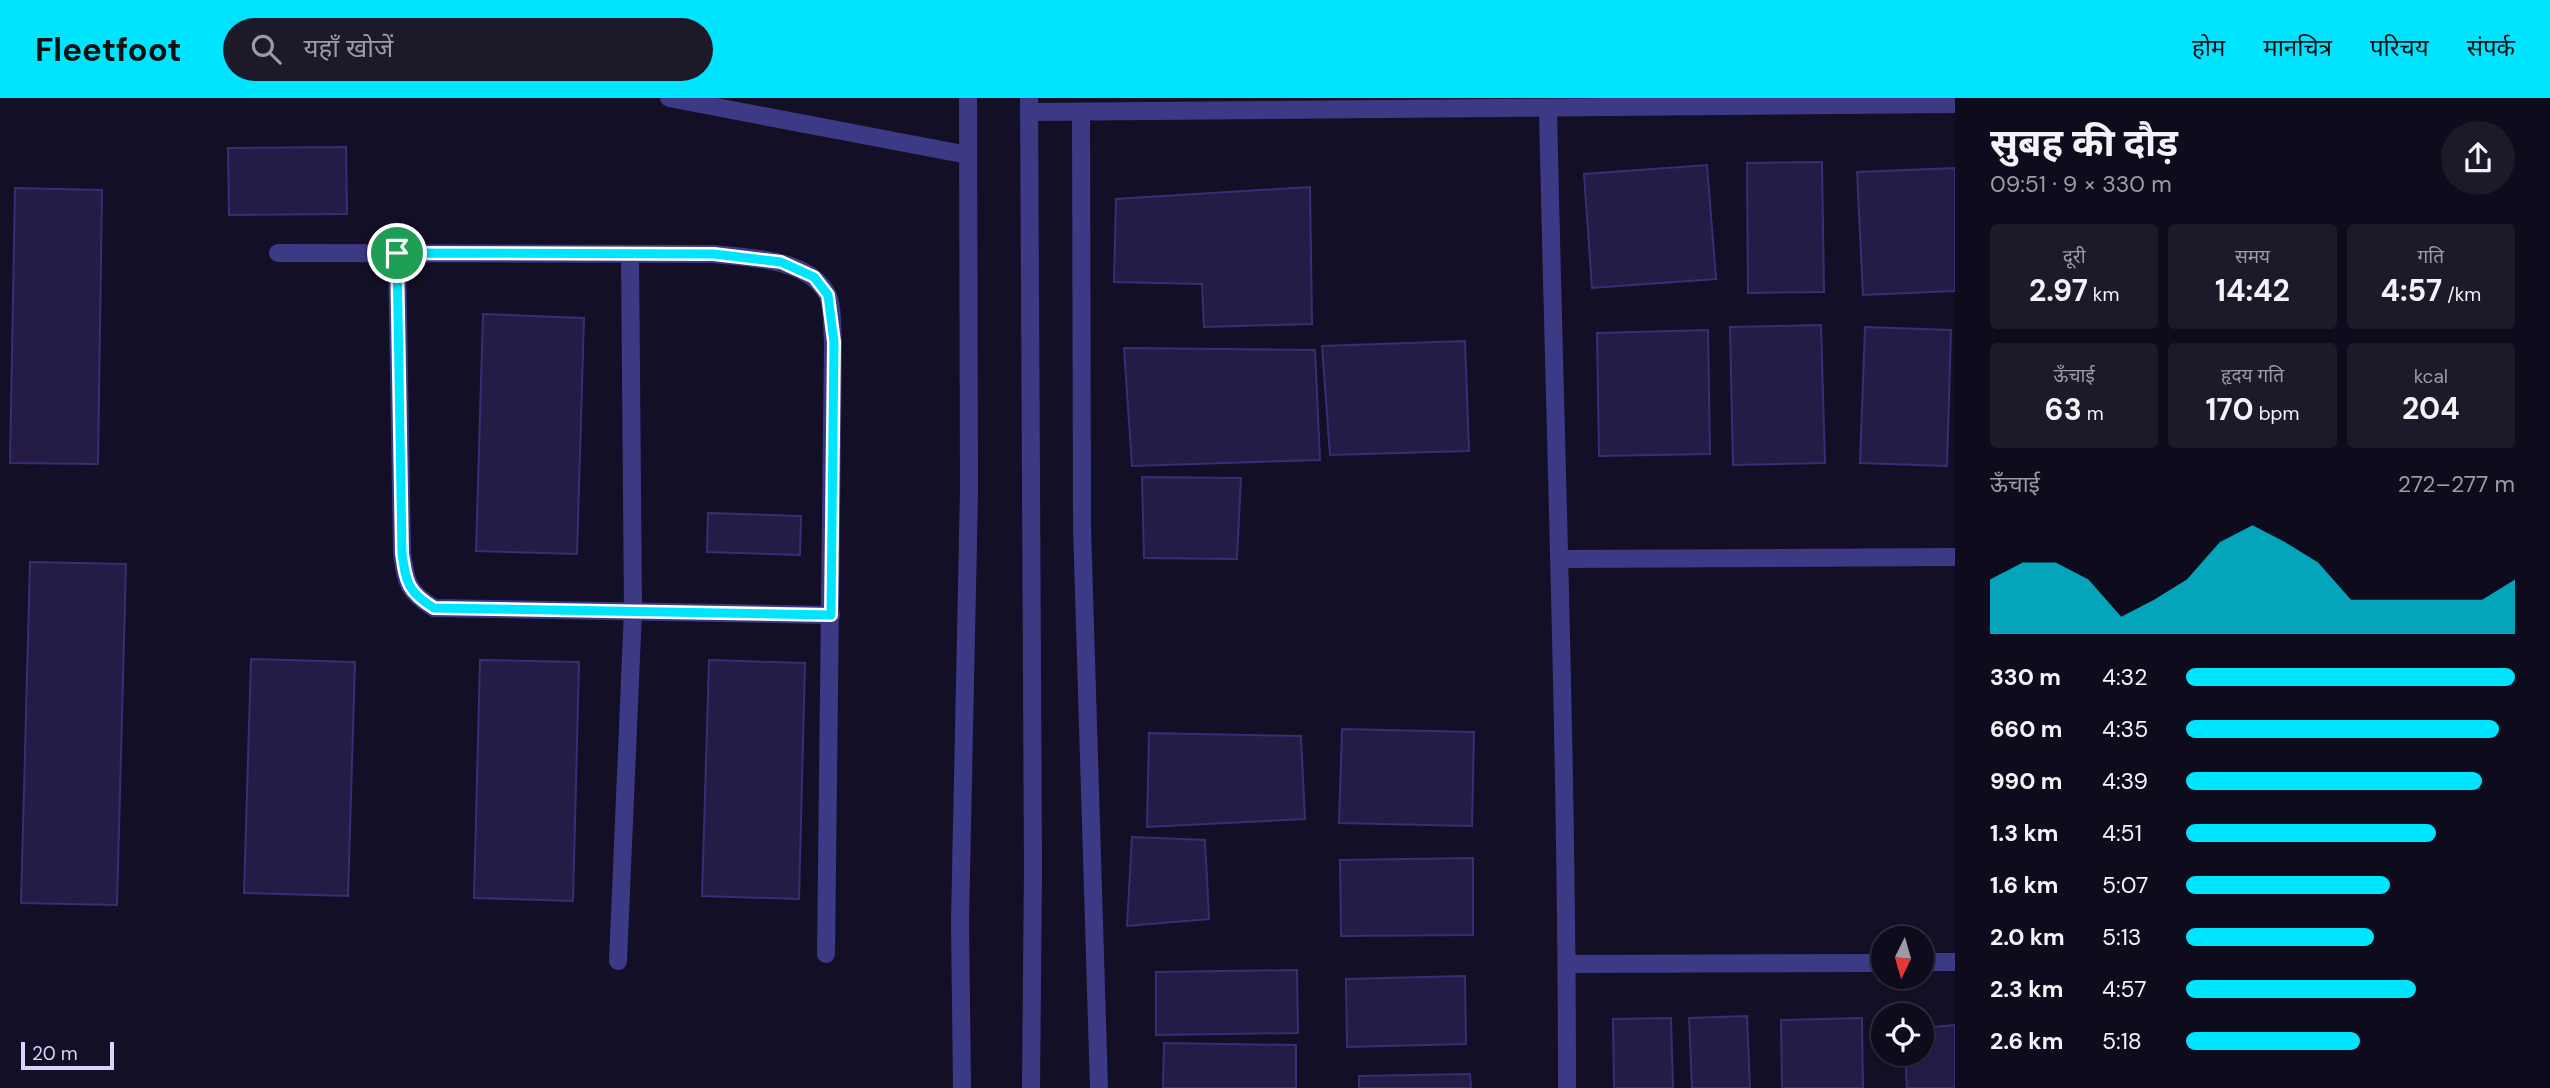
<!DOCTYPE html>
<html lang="hi">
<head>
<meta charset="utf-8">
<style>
  :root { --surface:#0e0b1c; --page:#1c1929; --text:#f1f3f6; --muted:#9b9ba3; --line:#2e2b3b; --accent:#00e5ff }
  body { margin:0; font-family:"DM Sans","Noto Sans Devanagari",sans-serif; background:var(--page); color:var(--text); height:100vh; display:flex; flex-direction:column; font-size:26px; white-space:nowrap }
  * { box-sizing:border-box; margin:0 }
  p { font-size:23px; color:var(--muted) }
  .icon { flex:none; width:38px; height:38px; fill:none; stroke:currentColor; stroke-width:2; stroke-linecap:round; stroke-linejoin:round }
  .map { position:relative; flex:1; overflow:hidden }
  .drawer { display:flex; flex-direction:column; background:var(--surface); width:595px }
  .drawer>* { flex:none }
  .needle { width:46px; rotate:185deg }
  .fabs { position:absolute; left:1871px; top:828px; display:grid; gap:14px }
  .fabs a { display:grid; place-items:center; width:63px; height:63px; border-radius:50%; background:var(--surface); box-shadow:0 2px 5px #0004,0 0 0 2px var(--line); font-size:35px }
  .scale { position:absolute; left:21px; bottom:18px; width:93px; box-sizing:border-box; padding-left:7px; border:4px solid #d9d4ff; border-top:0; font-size:19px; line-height:24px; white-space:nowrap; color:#d9d4ff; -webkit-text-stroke:5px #130f26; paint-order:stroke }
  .pin { position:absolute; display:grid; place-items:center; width:60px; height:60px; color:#fff; margin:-30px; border:4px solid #fff; border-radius:50%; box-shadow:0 2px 7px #0007 }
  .round { display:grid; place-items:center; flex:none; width:74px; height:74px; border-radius:37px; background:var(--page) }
  .headline { display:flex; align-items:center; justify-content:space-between; height:119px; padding:0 35px }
  h1 { font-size:38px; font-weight:700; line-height:52px }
  .metrics { display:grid; grid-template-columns:repeat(3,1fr); gap:10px; height:119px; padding:7px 35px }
  .metrics div { display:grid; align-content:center; border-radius:7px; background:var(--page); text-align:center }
  .metrics b { font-size:30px; font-weight:700 }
  .metrics small { font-size:19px; font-weight:400 }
  .metrics p { font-size:19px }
  .chart { height:196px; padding:14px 35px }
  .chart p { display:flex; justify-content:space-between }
  .chart svg { width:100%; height:126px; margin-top:7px; fill:var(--accent); opacity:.7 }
  ul { padding:0 35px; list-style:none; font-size:23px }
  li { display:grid; grid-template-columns:112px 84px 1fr; align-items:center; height:52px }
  li i { height:18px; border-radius:9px; background:var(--accent) }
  header { display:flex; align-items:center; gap:42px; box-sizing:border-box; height:98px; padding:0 35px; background:var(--accent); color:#111 }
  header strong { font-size:33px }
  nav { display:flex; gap:38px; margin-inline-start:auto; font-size:24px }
  .search { width:490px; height:63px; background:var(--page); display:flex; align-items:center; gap:18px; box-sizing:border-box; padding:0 24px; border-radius:38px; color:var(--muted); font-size:26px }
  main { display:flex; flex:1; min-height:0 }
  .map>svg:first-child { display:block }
  .building { fill:#241b47; stroke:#3b2d73; stroke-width:2 }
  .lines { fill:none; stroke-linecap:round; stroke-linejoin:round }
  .minor { stroke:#3d3a85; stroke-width:18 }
  .route-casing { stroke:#fff; stroke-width:14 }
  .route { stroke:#00e5ff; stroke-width:9 }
</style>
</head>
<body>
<header>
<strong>Fleetfoot</strong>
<div class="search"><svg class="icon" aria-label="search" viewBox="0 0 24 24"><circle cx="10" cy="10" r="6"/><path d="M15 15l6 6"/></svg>यहाँ खोजें</div>
<nav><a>होम</a><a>मानचित्र</a><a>परिचय</a><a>संपर्क</a></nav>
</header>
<main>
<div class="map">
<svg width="1955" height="990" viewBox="0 0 1955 990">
  <rect width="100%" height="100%" fill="#130f26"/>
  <g class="building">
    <polygon points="346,49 347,116 229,117 228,50"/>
    <polygon points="1822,64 1824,194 1748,195 1747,65"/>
    <polygon points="1707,67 1716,181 1592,190 1584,76"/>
    <polygon points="1955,70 1955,193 1863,197 1857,74"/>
    <polygon points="1310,89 1312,226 1204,229 1202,186 1114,184 1116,101"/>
    <polygon points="15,90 102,92 98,366 10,365"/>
    <polygon points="483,216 584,220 577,456 476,453"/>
    <polygon points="1821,227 1825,365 1733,367 1730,229"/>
    <polygon points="1865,229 1951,232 1947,368 1860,365"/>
    <polygon points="1708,232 1710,356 1599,358 1597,235"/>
    <polygon points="1465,243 1469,353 1330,357 1322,248"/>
    <polygon points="1124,250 1315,252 1320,362 1132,368"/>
    <polygon points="1142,379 1241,380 1237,461 1144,460"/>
    <polygon points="708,415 801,418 800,457 707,454"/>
    <polygon points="30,464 126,466 117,807 21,805"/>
    <polygon points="251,561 355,564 348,798 244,795"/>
    <polygon points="480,562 579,564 573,803 474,800"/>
    <polygon points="709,562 805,565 799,801 702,798"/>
    <polygon points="1342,631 1474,634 1472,728 1339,725"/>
    <polygon points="1149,635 1301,638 1305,721 1147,729"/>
    <polygon points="1132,739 1205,742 1209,821 1127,828"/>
    <polygon points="1473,760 1473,837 1341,838 1340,762"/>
    <polygon points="1297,872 1298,935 1156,937 1156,874"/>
    <polygon points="1465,878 1466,946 1347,949 1346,881"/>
    <polygon points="1747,918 1750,990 1692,990 1689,920"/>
    <polygon points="1671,920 1673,990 1614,990 1613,921"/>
    <polygon points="1862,920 1863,990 1782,990 1781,922"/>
    <polygon points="1955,927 1955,990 1907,990 1905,956 1922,956 1922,930"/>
    <polygon points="1164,945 1296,947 1296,990 1163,990"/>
    <polygon points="1470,976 1471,990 1359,990 1359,978"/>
  </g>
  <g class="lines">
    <g class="minor">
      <polyline points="669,0 968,57"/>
      <polyline points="1029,0 1033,771 1031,990"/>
      <path d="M 1548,11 C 1555,337 1567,663 1567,990"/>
      <polyline points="1029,14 1955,6"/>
      <polyline points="1081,15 1082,429 1099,990"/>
      <path d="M 278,155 L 714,156 C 749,160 808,160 827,196 C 833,206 832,232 833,245 L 826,856"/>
      <path d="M 397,155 L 402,455 C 406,485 408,494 434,510 L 831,517"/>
      <polyline points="1560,461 1955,459"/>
      <polyline points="618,863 633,513 630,156"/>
      <polyline points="1922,864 1955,864"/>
      <polyline points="1567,866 1883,865"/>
      <polyline points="962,990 960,822 969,394 968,0"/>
    </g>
  </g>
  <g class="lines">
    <g class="route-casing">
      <path id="route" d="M 397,155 L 714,156 L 781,164 L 814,179 L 828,197 L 834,244 L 831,517 L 434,510 C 408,494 406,485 402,455 Z"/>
    </g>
    <use href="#route" class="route"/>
  </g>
</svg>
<div class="fabs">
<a><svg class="needle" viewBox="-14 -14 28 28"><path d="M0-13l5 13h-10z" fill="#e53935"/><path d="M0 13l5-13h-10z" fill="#9b9ba3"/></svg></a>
<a><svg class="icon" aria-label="locate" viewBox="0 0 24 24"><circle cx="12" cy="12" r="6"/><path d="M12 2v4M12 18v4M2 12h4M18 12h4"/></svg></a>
</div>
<div class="scale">20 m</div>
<div class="pin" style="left:397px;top:155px;background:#1e9e55"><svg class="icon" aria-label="arrive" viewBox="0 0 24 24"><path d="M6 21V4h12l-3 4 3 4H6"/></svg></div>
</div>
<section class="drawer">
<div class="headline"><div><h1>सुबह की दौड़</h1><p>09:51 · 9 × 330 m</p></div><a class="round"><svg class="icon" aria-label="share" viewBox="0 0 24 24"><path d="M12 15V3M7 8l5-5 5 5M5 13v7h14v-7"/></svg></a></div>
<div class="metrics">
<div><p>दूरी</p><b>2.97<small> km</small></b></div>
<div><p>समय</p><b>14:42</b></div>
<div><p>गति</p><b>4:57<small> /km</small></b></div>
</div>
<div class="metrics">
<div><p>ऊँचाई</p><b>63<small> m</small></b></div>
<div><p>हृदय गति</p><b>170<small> bpm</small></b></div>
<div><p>kcal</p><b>204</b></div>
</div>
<div class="chart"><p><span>ऊँचाई</span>272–277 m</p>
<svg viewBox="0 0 160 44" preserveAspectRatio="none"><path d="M0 44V25L10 19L20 19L30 25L40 38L50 32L60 25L70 12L80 6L90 12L100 19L110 32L120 32L130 32L140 32L150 32L160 25V44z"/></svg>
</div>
<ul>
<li><b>330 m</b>4:32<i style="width:100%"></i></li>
<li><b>660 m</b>4:35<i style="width:95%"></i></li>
<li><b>990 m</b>4:39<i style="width:90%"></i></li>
<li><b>1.3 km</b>4:51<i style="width:76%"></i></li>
<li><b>1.6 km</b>5:07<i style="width:62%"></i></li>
<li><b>2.0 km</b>5:13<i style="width:57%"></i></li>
<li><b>2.3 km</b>4:57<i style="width:70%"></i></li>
<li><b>2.6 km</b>5:18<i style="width:53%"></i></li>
</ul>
</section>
</main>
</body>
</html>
